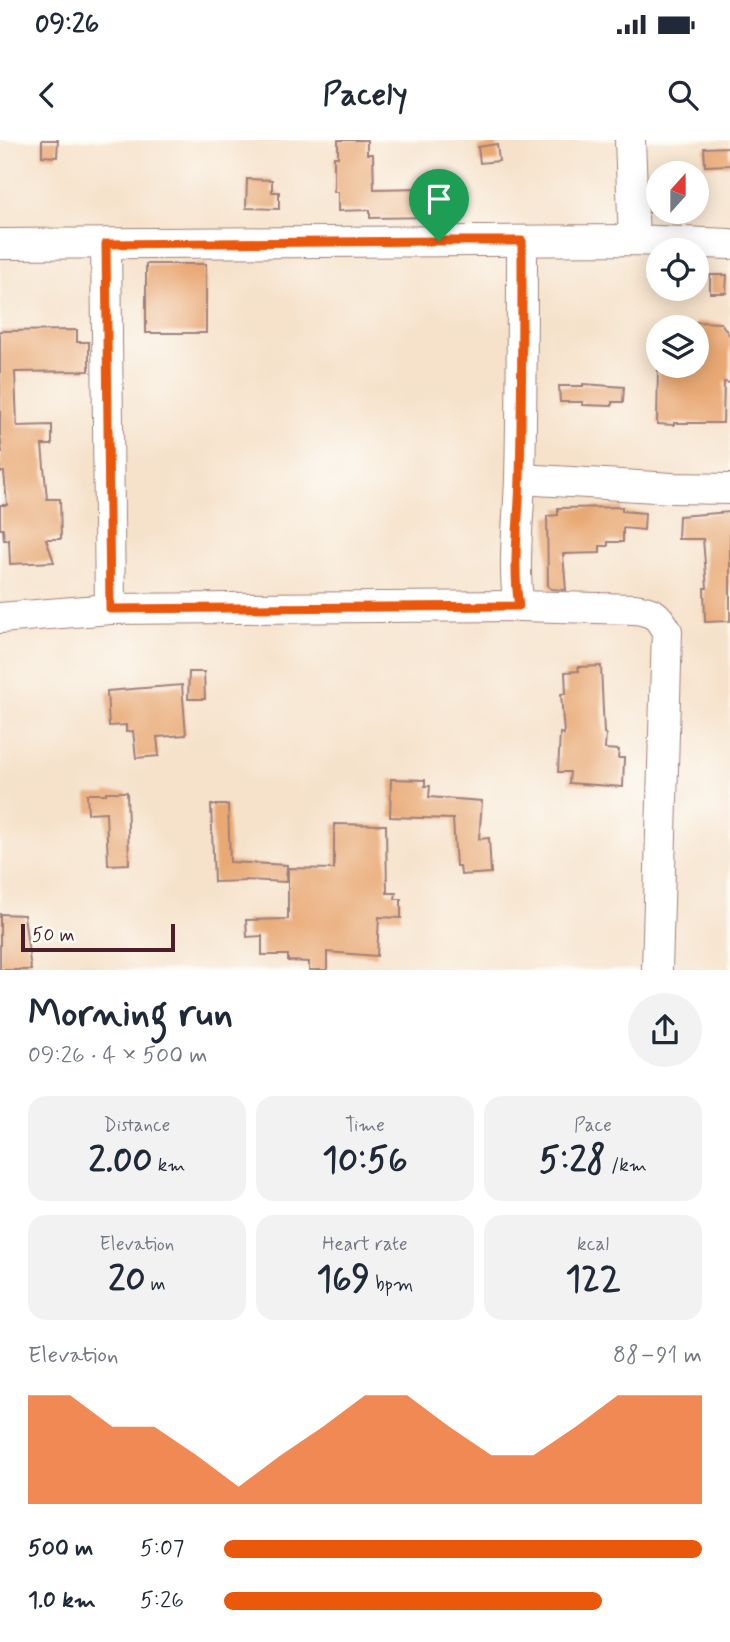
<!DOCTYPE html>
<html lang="en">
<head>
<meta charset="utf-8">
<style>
  :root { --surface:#fff; --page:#f2f2f3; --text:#1f2937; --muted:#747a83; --accent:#ea580c }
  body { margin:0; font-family:Mynerve,sans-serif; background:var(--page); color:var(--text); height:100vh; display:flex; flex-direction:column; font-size:26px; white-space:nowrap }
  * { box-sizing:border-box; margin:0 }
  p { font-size:23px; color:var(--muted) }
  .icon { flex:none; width:38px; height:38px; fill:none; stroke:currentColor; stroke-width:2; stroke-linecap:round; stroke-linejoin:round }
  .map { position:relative; height:830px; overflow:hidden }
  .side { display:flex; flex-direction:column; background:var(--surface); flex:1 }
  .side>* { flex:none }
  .needle { width:46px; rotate:21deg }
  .buttons { position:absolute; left:646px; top:21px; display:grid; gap:14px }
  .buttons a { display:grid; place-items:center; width:63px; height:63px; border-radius:50%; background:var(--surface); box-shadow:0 4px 18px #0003; font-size:35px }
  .scale { position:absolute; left:21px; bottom:18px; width:154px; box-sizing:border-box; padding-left:7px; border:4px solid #4a1f2b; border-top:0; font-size:19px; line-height:24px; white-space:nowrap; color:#4a1f2b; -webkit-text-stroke:5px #fdfcf7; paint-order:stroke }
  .pin { position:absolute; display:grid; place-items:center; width:60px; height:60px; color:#fff; margin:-72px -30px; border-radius:50% 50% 50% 0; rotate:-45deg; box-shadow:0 0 7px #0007 }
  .pin .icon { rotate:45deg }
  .round { display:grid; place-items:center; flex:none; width:74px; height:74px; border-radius:37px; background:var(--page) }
  .headline { display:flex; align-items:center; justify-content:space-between; height:119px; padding:0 28px }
  h1 { font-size:38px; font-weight:700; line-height:52px }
  .metrics { display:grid; grid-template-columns:repeat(3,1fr); gap:10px; height:119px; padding:7px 28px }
  .metrics div { display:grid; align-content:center; border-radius:18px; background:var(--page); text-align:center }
  .metrics b { font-size:35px; font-weight:700 }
  .metrics small { font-size:19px; font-weight:400 }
  .metrics p { font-size:19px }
  .chart { height:196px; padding:14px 28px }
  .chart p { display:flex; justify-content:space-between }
  .chart svg { width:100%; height:126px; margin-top:7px; fill:var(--accent); opacity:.7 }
  ul { padding:0 28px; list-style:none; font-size:23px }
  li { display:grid; grid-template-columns:112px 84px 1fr; align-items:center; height:52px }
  li i { height:18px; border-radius:9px; background:var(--accent) }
  .status { display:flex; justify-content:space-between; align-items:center; height:49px; padding:0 35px; background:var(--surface); direction:ltr }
  .status svg { height:19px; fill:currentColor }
  header { display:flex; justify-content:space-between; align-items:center; height:91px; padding:0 28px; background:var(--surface); font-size:32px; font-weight:700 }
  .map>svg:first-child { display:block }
  .building { fill:#e9a975 }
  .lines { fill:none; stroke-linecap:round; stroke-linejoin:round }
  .minor-casing { stroke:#a0807b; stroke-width:32 }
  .minor { stroke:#fff; stroke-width:30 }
  .route-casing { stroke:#fff; stroke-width:14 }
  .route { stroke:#ea580c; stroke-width:9 }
</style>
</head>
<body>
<div class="status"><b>09:26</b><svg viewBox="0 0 49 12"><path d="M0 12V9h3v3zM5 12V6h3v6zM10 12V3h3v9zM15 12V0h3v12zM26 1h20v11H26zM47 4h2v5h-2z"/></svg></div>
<header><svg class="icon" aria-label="back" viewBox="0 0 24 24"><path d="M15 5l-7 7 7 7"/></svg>Pacely<svg class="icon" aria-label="search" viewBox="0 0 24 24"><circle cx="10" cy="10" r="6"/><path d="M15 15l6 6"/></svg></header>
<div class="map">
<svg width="730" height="830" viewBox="0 0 730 830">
  <rect width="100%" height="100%" fill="#fdfcf7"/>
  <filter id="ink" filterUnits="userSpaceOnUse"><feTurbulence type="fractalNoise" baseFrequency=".0143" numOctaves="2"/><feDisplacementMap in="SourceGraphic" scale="14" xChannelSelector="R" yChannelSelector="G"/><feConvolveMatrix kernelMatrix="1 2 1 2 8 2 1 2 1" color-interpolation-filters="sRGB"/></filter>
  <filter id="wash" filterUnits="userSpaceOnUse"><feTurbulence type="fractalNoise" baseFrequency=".00686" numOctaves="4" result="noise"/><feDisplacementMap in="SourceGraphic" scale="28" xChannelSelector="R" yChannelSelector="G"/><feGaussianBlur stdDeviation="1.57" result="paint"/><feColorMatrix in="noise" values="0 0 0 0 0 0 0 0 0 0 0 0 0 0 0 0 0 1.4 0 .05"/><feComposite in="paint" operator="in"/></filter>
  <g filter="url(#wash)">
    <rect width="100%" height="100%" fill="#f6e2cb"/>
    <g id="blocks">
      <g class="building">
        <polygon points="42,0 58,0 57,17 42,16"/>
        <polygon points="338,0 367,0 367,14 373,14 374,49 423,48 423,55 436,55 436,77 370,78 370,70 338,71 338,52 334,52 334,17 338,17"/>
        <polygon points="497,4 499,21 480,23 478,7"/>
        <polygon points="729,7 730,25 705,26 704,8"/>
        <polygon points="247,39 272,40 272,52 279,52 279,69 246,68"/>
        <rect x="146" y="124" width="60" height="69"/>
        <polygon points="710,135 727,135 726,153 710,153"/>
        <polygon points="696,182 721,183 730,196 730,243 724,242 723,283 674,283 674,285 657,284 658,226 696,226"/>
        <polygon points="77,190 77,202 89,202 89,231 15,232 17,286 52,285 52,305 42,305 47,359 60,359 61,399 46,399 54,422 10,424 9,400 4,400 3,389 0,389 0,365 7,365 4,332 0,332 0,312 2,312 0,294 0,191"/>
        <polygon points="583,244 624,247 623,262 612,262 612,266 582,265 583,262 560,262 559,246 583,246"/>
        <polygon points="622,367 622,371 645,373 644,390 623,388 623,402 608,402 608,406 600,406 600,413 563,414 566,450 551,449 548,446 547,376 558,375 558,368"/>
        <polygon points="730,372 730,481 705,482 704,448 707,448 703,399 678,399 679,376"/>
        <polygon points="601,526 604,593 606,594 605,609 619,610 618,618 624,618 623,647 569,643 570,632 558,632 560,593 564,594 561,554 566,553 565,532 579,531 578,527"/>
        <polygon points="189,532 204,532 205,559 188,559"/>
        <polygon points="182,545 186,595 157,597 159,616 136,618 133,591 126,592 126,585 109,586 107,551"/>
        <polygon points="391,639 425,640 425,646 430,646 429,657 482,661 479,699 489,698 491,733 461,735 460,726 456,726 453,679 390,677"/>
        <polygon points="106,652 127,652 129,724 108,725 106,672 88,673 87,654 106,654"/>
        <polygon points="211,665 228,665 230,722 287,725 286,742 245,740 245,741 214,742"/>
        <polygon points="334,684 386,685 387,753 396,753 395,759 401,759 401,778 379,777 377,816 327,812 327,830 309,830 309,822 288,821 288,815 262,815 262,796 247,797 246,780 288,779 288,728 334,729"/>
        <polygon points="0,774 24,775 31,830 0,830"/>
      </g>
    </g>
  </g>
  <g filter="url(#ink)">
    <use href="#blocks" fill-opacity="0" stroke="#a0807b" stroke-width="2"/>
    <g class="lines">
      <g class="minor-casing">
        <g id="minor">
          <polyline points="630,0 634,100"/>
          <path d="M 522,101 C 522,179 522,258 520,337 C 519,380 512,424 519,466 L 635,469 C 654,472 657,474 667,491 L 657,830"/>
          <polyline points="0,104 634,100 730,104"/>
          <polyline points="106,104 110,469"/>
          <polyline points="520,339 672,348 730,349"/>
          <polyline points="0,478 110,469 519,466"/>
        </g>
      </g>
      <use href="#minor" class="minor"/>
    </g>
  </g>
  <g class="lines" filter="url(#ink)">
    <g class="route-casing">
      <path id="route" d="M 439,101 L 522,101 C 522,180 522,259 520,337 C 519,380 512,425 519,466 L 110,469 L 106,104 Z"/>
    </g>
    <use href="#route" class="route"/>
  </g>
</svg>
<div class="buttons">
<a><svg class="needle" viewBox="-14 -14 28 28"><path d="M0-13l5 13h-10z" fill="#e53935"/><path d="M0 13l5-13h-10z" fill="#747a83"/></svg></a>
<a><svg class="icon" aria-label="locate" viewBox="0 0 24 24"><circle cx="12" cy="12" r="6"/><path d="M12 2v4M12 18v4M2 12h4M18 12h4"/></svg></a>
<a><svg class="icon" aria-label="layers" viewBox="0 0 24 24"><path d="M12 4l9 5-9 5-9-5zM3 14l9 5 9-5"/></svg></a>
</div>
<div class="scale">50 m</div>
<div class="pin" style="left:439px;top:101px;background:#1e9e55"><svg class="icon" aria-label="arrive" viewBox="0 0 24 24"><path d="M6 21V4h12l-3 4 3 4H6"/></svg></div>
</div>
<section class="side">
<div class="headline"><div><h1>Morning run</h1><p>09:26 · 4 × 500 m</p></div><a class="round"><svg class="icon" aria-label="share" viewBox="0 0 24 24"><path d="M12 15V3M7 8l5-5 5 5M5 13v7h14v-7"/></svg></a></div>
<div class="metrics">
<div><p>Distance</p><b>2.00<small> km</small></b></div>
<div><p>Time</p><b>10:56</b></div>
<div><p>Pace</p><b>5:28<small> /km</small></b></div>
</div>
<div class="metrics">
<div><p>Elevation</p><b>20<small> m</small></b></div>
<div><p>Heart rate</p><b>169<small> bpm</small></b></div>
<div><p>kcal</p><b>122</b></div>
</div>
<div class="chart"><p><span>Elevation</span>88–91 m</p>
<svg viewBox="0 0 160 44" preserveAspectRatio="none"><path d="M0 44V6L10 6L20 17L30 17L40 27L50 38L60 27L70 17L80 6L90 6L100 17L110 27L120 27L130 17L140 6L150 6L160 6V44z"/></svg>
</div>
<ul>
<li><b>500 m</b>5:07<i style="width:100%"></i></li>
<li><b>1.0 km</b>5:26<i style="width:79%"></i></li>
</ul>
</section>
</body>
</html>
